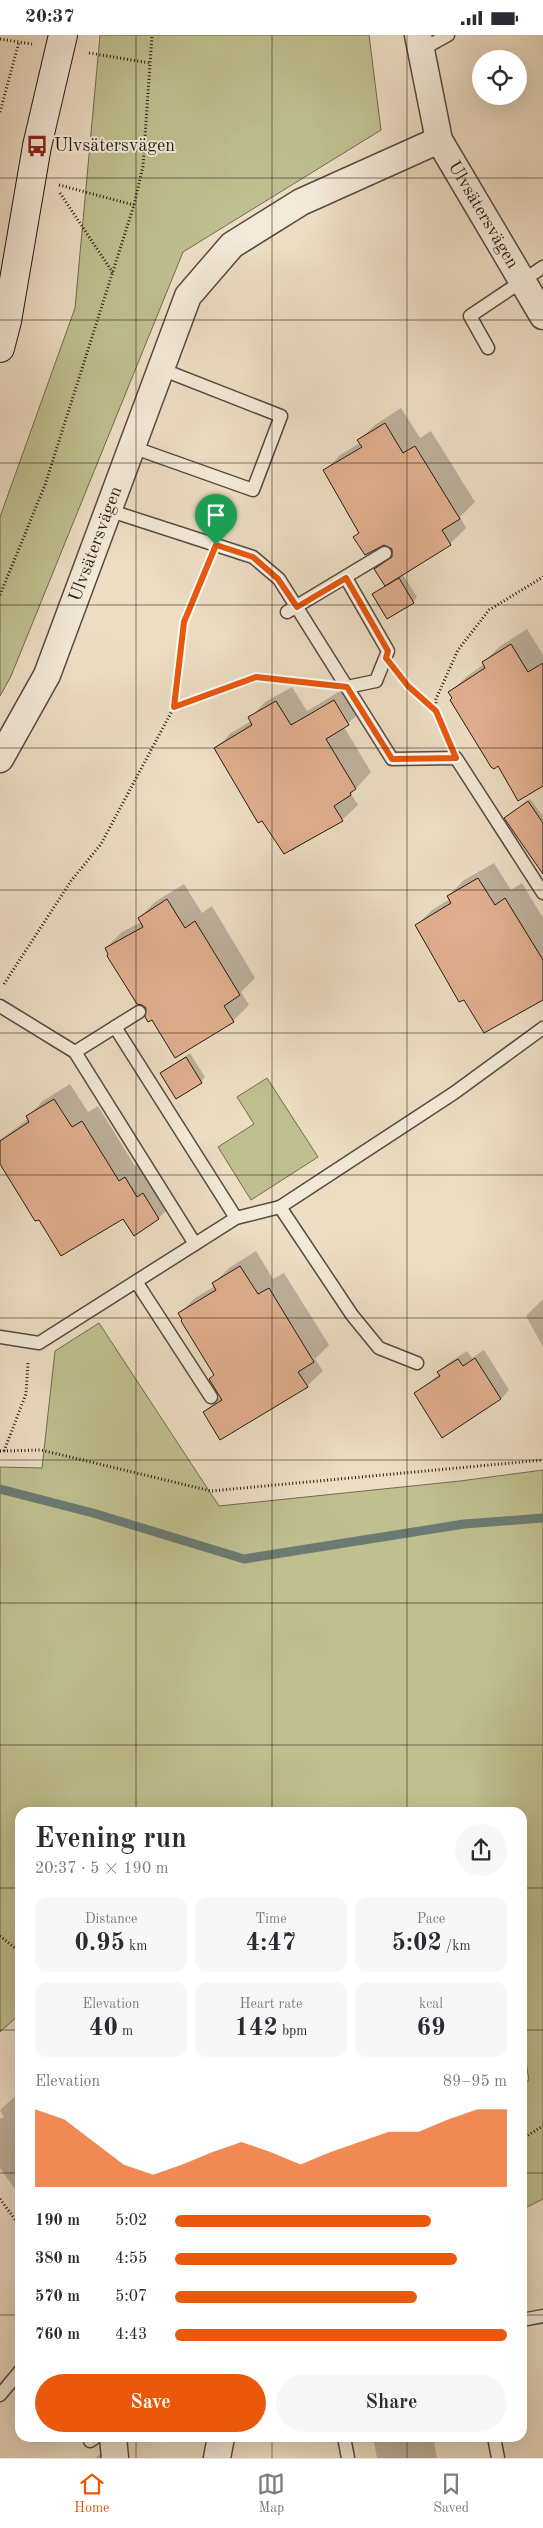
<!DOCTYPE html>
<html lang="en">
<head>
<meta charset="utf-8">
<style>
  :root { --surface:#fff; --page:#f7f7f7; --text:#2b2b33; --muted:#7c7c81; --line:#e1e1e2; --accent:#ea580c }
  body { margin:0; font-family:"Old Standard TT",serif; background:var(--page); color:var(--text); height:100vh; display:flex; flex-direction:column; font-size:19px; white-space:nowrap }
  * { box-sizing:border-box; margin:0 }
  p { font-size:16px; color:var(--muted) }
  .icon { flex:none; width:28px; height:28px; fill:none; stroke:currentColor; stroke-width:2; stroke-linecap:round; stroke-linejoin:round }
  .map { position:relative; flex:1; overflow:hidden }
  .side { position:absolute; left:15px; top:1772px; width:512px; height:635px; display:flex; flex-direction:column; background:var(--surface); border-radius:15px; box-shadow:0 5px 20px #0002 }
  .side>* { flex:none }
  .controls { position:absolute; left:472px; top:15px; display:grid; gap:10px }
  .controls a { display:grid; place-items:center; width:55px; height:55px; border-radius:50%; background:var(--surface); box-shadow:0 5px 20px #0002; font-size:25px }
  .pin { position:absolute; display:grid; place-items:center; width:42px; height:42px; color:#fff; margin:-51px -21px; border-radius:50% 50% 50% 0; rotate:-45deg; box-shadow:0 0 5px #0007 }
  .pin .icon { rotate:45deg }
  .round { display:grid; place-items:center; flex:none; width:52px; height:52px; border-radius:26px; background:var(--page) }
  .head { display:flex; align-items:center; justify-content:space-between; height:85px; padding:0 20px }
  h1 { font-size:28px; font-weight:700; line-height:38px }
  .metrics { display:grid; grid-template-columns:repeat(3,1fr); gap:8px; height:85px; padding:5px 20px }
  .metrics div { display:grid; align-content:center; border-radius:12px; background:var(--page); text-align:center }
  .metrics b { font-size:25px; font-weight:700 }
  .metrics small { font-size:14px; font-weight:400 }
  .metrics p { font-size:14px }
  .chart { height:140px; padding:10px 20px }
  .chart p { display:flex; justify-content:space-between }
  .chart svg { width:100%; height:90px; margin-top:5px; fill:var(--accent); opacity:.7 }
  .button { display:flex; gap:10px; margin-top:auto; padding:10px 20px }
  .button a { flex:1; height:58px; border-radius:30px; background:var(--accent); color:#fff; font-size:20px; font-weight:700; line-height:58px; text-align:center }
  .button a+a { background:var(--page); color:var(--text) }
  ul { padding:0 20px; list-style:none; font-size:16px }
  li { display:grid; grid-template-columns:80px 60px 1fr; align-items:center; height:38px }
  li i { height:12px; border-radius:6px; background:var(--accent) }
  .status { display:flex; justify-content:space-between; align-items:center; height:35px; padding:0 25px; background:var(--surface); direction:ltr }
  .status svg { height:14px; fill:currentColor }
  .menu { display:flex; justify-content:space-around; align-items:center; height:70px; border-top:1px solid var(--line); background:var(--surface); font-size:14px; color:var(--muted) }
  .menu a { display:grid; justify-items:center; gap:2px }
  .menu .selected { color:var(--accent) }
  .map>svg:first-child { display:block }
  .green { fill:#bfbf8f; stroke:#726c52 }
  .shadow { fill:#0003 }
  .lines { fill:none; stroke-linecap:round; stroke-linejoin:round }
  .stream { stroke:#6b7b73; stroke-width:9 }
  .building { fill:#e1af8f; stroke:#251a14 }
  .lane-casing { stroke:#574b40; stroke-width:15 }
  .street-casing { stroke:#574b40; stroke-width:29 }
  .secondary-casing { stroke:#251a14; stroke-width:30 }
  .path { stroke:#251a14; stroke-width:3; stroke-dasharray:1 2.5; stroke-linecap:butt }
  .lane { stroke:#f3e9d8; stroke-width:12 }
  .street { stroke:#f3e9d8; stroke-width:26 }
  .secondary { stroke:#f3e9d8; stroke-width:28 }
  .route-casing { stroke:#fff; stroke-width:10 }
  .route { stroke:#ea580c; stroke-width:6 }
  .grid { fill:none; stroke:#251a14; stroke-width:1; stroke-opacity:0.55 }
  .labels { text-anchor:middle; dominant-baseline:central; stroke-width:4; stroke-linejoin:round; paint-order:stroke }
  .poi-label { font-size:18px; fill:#251a14; stroke:#f3e9d8; text-anchor:start }
  .street-label { font-size:18px; fill:#251a14; stroke:#f3e9d8 }
</style>
</head>
<body>
<div class="status"><b>20:37</b><svg viewBox="0 0 49 12"><path d="M0 12V9h3v3zM5 12V6h3v6zM10 12V3h3v9zM15 12V0h3v12zM26 1h20v11H26zM47 4h2v5h-2z"/></svg></div>
<div class="map">
<svg width="543" height="2423" viewBox="0 0 543 2423">
  <rect width="100%" height="100%" fill="#edddc3"/>
  <filter id="stains"><feTurbulence type="fractalNoise" baseFrequency=".004" numOctaves="4"/><feColorMatrix values="0 0 0 0 .2 0 0 0 0 .09 0 0 0 0 .02 0 0 0 .5 -.17"/></filter>
  <radialGradient id="worn" r=".72"><stop offset=".6" stop-color="#630" stop-opacity="0"/><stop offset="1" stop-color="#630" stop-opacity=".3"/></radialGradient>
  <g class="green">
    <polygon points="100,0 369,0 381,95 183,217 11,641 0,661 0,482 75,273"/>
    <polygon points="267,1043 318,1122 251,1165 218,1112 254,1089 237,1062"/>
    <polygon points="99,1288 219,1471 460,1446 543,1435 543,2164 523,2174 522,2049 529,2045 522,2006 522,1778 375,1778 370,1774 362,1778 20,1778 20,1979 0,1997 0,1432 42,1433 55,1316"/>
  </g>
  <g class="shadow">
    <polygon points="401,373 420,403 431,396 475,467 460,482 466,493 450,509 402,538 417,562 413,567 374,560 386,550 376,534 393,517 393,514 360,497 325,436 340,420 360,408 359,405 375,390"/>
    <polygon points="527,594 543,620 543,749 498,729 450,657 466,642 484,629 483,628 499,612"/>
    <polygon points="350,650 364,674 344,692 371,737 351,759 358,770 342,785 292,816 216,713 231,698 251,686 250,683 265,667 292,652 307,676"/>
    <polygon points="530,764 543,781 543,818 506,783"/>
    <polygon points="494,828 511,855 522,848 543,883 543,964 416,891 432,875 450,864 448,861 464,845"/>
    <polygon points="184,849 202,878 212,871 255,943 241,957 249,970 233,986 147,973 106,913 122,897 142,887 139,883 155,867"/>
    <polygon points="190,1018 205,1042 201,1047 161,1039"/>
    <polygon points="70,1049 88,1077 98,1071 135,1131 141,1127 174,1168 159,1183 134,1199 123,1182 0,1125 0,1105 28,1084 27,1082 43,1066"/>
    <polygon points="256,1216 273,1244 284,1238 329,1310 315,1324 323,1336 307,1351 204,1378 221,1361 215,1339 180,1278 195,1263 215,1251 214,1248 229,1233"/>
    <polygon points="542,1265 543,1265 543,1312 526,1281"/>
    <polygon points="484,1315 509,1355 501,1364 415,1358 440,1339 439,1337 447,1329 467,1316 472,1323"/>
    <polygon points="20,2057 20,2161 0,2133 0,2084 4,2082 0,2075"/>
    <polygon points="373,2402 433,2402 437,2423 377,2423"/>
    <polygon points="102,2418 105,2423 95,2423"/>
  </g>
  <g class="lines">
    <polyline class="stream" points="0,1454 93,1478 244,1524 464,1489 543,1483"/>
  </g>
  <g class="building">
    <polygon points="385,388 403,418 415,411 460,484 442,495 451,510 385,551 374,534 392,522 392,514 384,510 365,520 353,502 359,498 323,435 362,412 357,405"/>
    <polygon points="399,543 414,568 387,584 372,559"/>
    <polygon points="511,609 528,637 543,628 543,751 518,766 498,731 494,734 491,732 450,665 452,663 448,657 485,633 482,627"/>
    <polygon points="334,665 349,690 326,704 356,754 350,758 351,760 334,771 343,786 284,819 262,786 258,788 214,713 252,690 248,682 276,666 291,690"/>
    <polygon points="528,766 543,788 543,839 504,783"/>
    <polygon points="478,843 495,870 505,863 543,925 543,965 484,998 464,965 459,967 415,890 451,868 447,861"/>
    <polygon points="167,864 185,893 195,886 240,960 224,971 234,987 175,1023 152,985 148,987 145,982 146,973 142,970 137,969 107,921 108,919 105,913 143,892 138,883"/>
    <polygon points="186,1022 202,1048 176,1064 160,1038"/>
    <polygon points="54,1064 72,1092 82,1086 119,1146 125,1142 137,1162 143,1158 159,1184 134,1201 123,1184 61,1221 39,1185 35,1186 0,1129 0,1106 29,1087 26,1081"/>
    <polygon points="240,1231 258,1259 269,1253 314,1327 298,1337 308,1352 220,1405 203,1377 222,1365 209,1344 214,1340 181,1286 182,1285 178,1278 216,1255 212,1248"/>
    <polygon points="475,1323 501,1364 442,1403 414,1358 440,1341 437,1337 458,1324 463,1331"/>
  </g>
  <g class="lines">
    <g class="lane-casing">
      <g id="lane">
        <polyline points="421,15 448,0"/>
        <polyline points="488,313 470,281 543,232"/>
        <polyline points="132,412 253,455 281,381 161,334"/>
        <polyline points="108,475 253,522 279,544 392,724 456,723 543,858"/>
        <polyline points="346,543 388,616 376,646 347,652"/>
        <polyline points="287,577 385,518"/>
        <polyline points="0,971 75,1017 139,977"/>
        <polyline points="115,992 236,1183"/>
        <polyline points="75,1017 195,1209"/>
        <polyline points="280,1172 352,1280 379,1313 417,1328"/>
        <polyline points="137,1248 211,1362"/>
        <polyline points="0,1302 39,1308 236,1183 280,1172 454,1058 543,993"/>
        <polyline points="522,2285 543,2281"/>
        <polyline points="0,2360 20,2336"/>
        <polyline points="344,2402 348,2423"/>
        <polyline points="494,2402 498,2423"/>
        <polyline points="90,2406 96,2402"/>
      </g>
    </g>
    <g class="street-casing">
      <g id="street">
        <path id="s1" d="M 418,0 L 439,105 L 543,281"/>
        <path id="s2" d="M 0,724 L 47,640 L 188,261 L 232,210 L 301,167 L 439,105"/>
        <polyline points="113,2402 115,2423"/>
        <polyline points="217,2423 221,2402"/>
      </g>
    </g>
    <g class="secondary-casing">
      <polyline id="secondary" points="0,313 7,286 37,111 63,0"/>
    </g>
    <g class="path">
      <polyline points="0,4 32,9"/>
      <polyline points="89,18 150,28"/>
      <polyline points="0,77 19,7"/>
      <polyline points="59,150 134,170"/>
      <polyline points="60,158 113,238"/>
      <polyline points="0,560 45,450 134,170 143,131 152,0"/>
      <polyline points="402,643 436,676"/>
      <polyline points="174,672 256,641 319,649"/>
      <polyline points="447,701 436,676 436,664 458,615 489,575 543,542"/>
      <polyline points="4,949 71,846 101,809 174,672 184,587 208,529"/>
      <polyline points="0,1416 41,1415 211,1456 543,1425"/>
      <polyline points="4,1416 26,1359 28,1328"/>
      <polyline points="0,1901 20,1917"/>
      <polyline points="522,2104 543,2091"/>
      <polyline points="0,2164 20,2191"/>
    </g>
    <use href="#lane" class="lane"/>
    <use href="#street" class="street"/>
    <use href="#secondary" class="secondary"/>
  </g>
  <g class="lines">
    <g class="route-casing">
      <polygon id="route" points="216,510 253,522 278,544 297,572 346,543 388,616 386,623 408,651 436,676 456,723 392,724 347,652 256,642 174,672 184,587"/>
    </g>
    <use href="#route" class="route"/>
  </g>
  <path class="grid" d="M 136,0 L 136,1778M 272,0 L 272,1778M 407,0 L 407,1778M 0,143 L 543,143M 0,285 L 543,285M 0,428 L 543,428M 0,570 L 543,570M 0,713 L 543,713M 0,855 L 543,855M 0,998 L 543,998M 0,1140 L 543,1140M 0,1283 L 543,1283M 0,1425 L 543,1425M 0,1568 L 543,1568M 0,1710 L 543,1710M 0,1853 L 20,1853M 522,1853 L 543,1853M 0,1995 L 20,1995M 522,1995 L 543,1995M 0,2138 L 20,2138M 522,2138 L 543,2138M 0,2280 L 20,2280M 522,2280 L 543,2280M 136,2402 L 136,2423M 272,2402 L 272,2423M 407,2402 L 407,2423"/>
  <defs>
    <g id="bus-bare" transform="scale(1.725)"><path d="M-5-6H5V4H4V6H2V4H-2V6H-4V4H-5ZM-3.5-4V0h7V-4ZM-3.5 1.2v1.5H-2V1.2ZM2 1.2v1.5H3.5V1.2Z" fill="#8f2418" stroke="#f3e9d8" stroke-width="2.5" paint-order="stroke"/></g>
  </defs>
  <g fill-rule="evenodd">
    <use href="#bus-bare" x="37" y="111"/>
  </g>
  <g class="labels">
    <g class="poi-label">
      <text x="54" y="111">Ulvsätersvägen</text>
    </g>
    <g class="street-label">
      <text stroke="none"><textPath href="#s1" startOffset="194">Ulvsätersvägen</textPath></text>
      <text stroke="none"><textPath href="#s2" startOffset="236">Ulvsätersvägen</textPath></text>
    </g>
  </g>
  <rect width="100%" height="100%" filter="url(#stains)"/>
  <rect width="100%" height="100%" fill="url(#worn)"/>
</svg>
<div class="controls">
<a><svg class="icon" aria-label="locate" viewBox="0 0 24 24"><circle cx="12" cy="12" r="6"/><path d="M12 2v4M12 18v4M2 12h4M18 12h4"/></svg></a>
</div>
<div class="pin" style="left:216px;top:510px;background:#1e9e55"><svg class="icon" aria-label="arrive" viewBox="0 0 24 24"><path d="M6 21V4h12l-3 4 3 4H6"/></svg></div>
<section class="side">
<div class="head"><div><h1>Evening run</h1><p>20:37 · 5 × 190 m</p></div><a class="round"><svg class="icon" aria-label="share" viewBox="0 0 24 24"><path d="M12 15V3M7 8l5-5 5 5M5 13v7h14v-7"/></svg></a></div>
<div class="metrics">
<div><p>Distance</p><b>0.95<small> km</small></b></div>
<div><p>Time</p><b>4:47</b></div>
<div><p>Pace</p><b>5:02<small> /km</small></b></div>
</div>
<div class="metrics">
<div><p>Elevation</p><b>40<small> m</small></b></div>
<div><p>Heart rate</p><b>142<small> bpm</small></b></div>
<div><p>kcal</p><b>69</b></div>
</div>
<div class="chart"><p><span>Elevation</span>89–95 m</p>
<svg viewBox="0 0 160 44" preserveAspectRatio="none"><path d="M0 44V6L10 11L20 22L30 33L40 38L50 33L60 27L70 22L80 27L90 33L100 27L110 22L120 17L130 17L140 11L150 6L160 6V44z"/></svg>
</div>
<ul>
<li><b>190 m</b>5:02<i style="width:77%"></i></li>
<li><b>380 m</b>4:55<i style="width:85%"></i></li>
<li><b>570 m</b>5:07<i style="width:73%"></i></li>
<li><b>760 m</b>4:43<i style="width:100%"></i></li>
</ul>
<div class="button"><a>Save</a><a>Share</a></div>
</section>
</div>
<nav class="menu">
<a class="selected"><svg class="icon" aria-label="home" viewBox="0 0 24 24"><path d="M3 11l9-7 9 7M6 9v11h12V9"/></svg>Home</a>
<a><svg class="icon" aria-label="map" viewBox="0 0 24 24"><path d="M3 6l6-2 6 2 6-2v14l-6 2-6-2-6 2zM9 4v14M15 6v14"/></svg>Map</a>
<a><svg class="icon" aria-label="saved" viewBox="0 0 24 24"><path d="M7 4h10v16l-5-4-5 4z"/></svg>Saved</a>
</nav>
</body>
</html>
